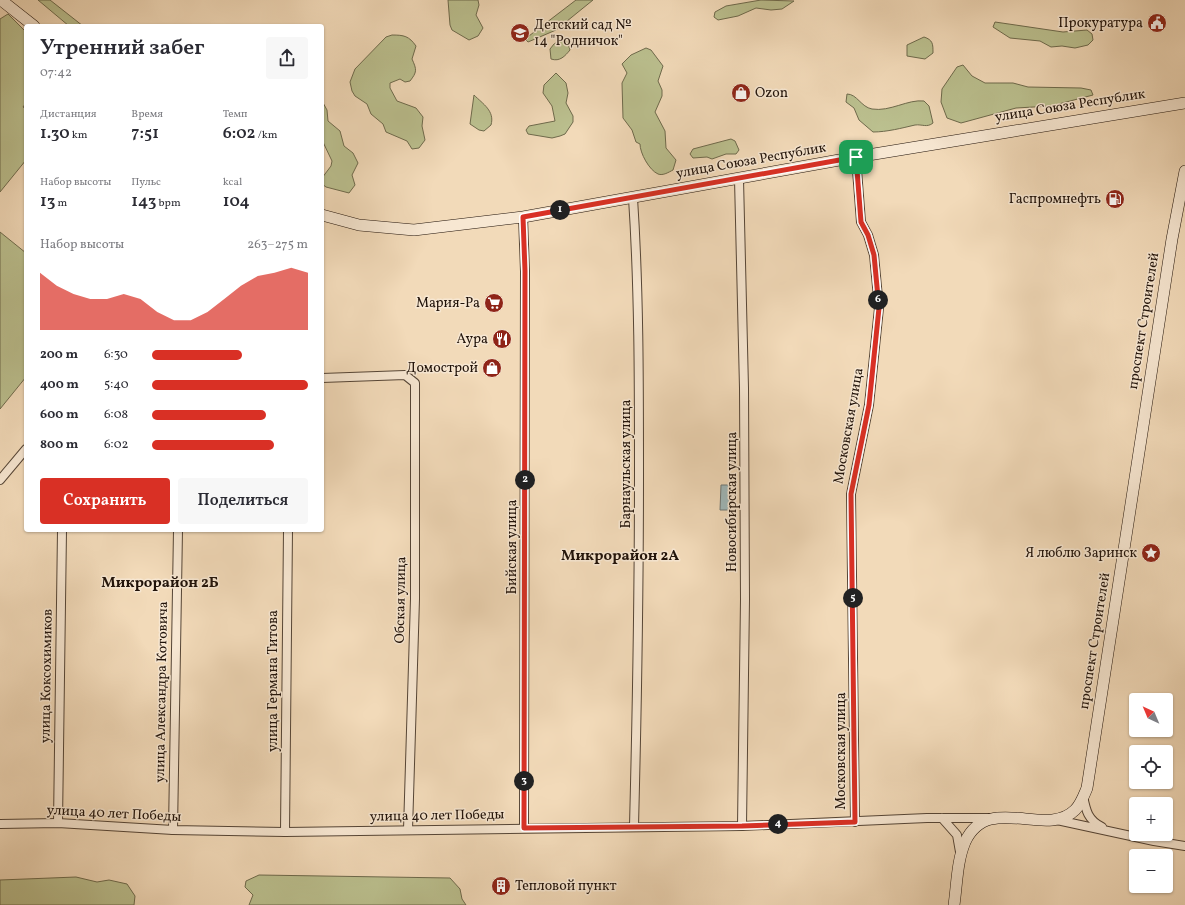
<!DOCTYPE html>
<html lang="ru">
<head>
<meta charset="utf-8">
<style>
  :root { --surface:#fff; --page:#f7f7f7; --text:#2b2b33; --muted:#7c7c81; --accent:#d93025 }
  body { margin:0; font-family:Vollkorn,serif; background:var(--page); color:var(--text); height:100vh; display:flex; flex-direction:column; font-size:15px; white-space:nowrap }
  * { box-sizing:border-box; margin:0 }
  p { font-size:13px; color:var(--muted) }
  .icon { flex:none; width:22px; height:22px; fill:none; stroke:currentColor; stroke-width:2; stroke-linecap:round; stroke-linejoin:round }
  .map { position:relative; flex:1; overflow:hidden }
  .side { position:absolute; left:24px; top:24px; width:300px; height:508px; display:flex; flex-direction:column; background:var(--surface); border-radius:4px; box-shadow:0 1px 3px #0004 }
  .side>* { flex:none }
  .needle { width:26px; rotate:316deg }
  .buttons { position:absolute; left:1129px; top:693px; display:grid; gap:8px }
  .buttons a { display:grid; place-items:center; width:44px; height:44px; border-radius:4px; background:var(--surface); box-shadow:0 1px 3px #0004; font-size:20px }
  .pin { position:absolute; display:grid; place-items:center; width:34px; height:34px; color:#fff; margin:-17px; border-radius:8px; box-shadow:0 2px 6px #0006 }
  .km { position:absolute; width:20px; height:20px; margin:-10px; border-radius:50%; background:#222; color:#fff; font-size:11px; line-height:20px; text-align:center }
  .round { display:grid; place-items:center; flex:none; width:42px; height:42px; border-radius:4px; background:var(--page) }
  .head { display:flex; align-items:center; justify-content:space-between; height:68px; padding:0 16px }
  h1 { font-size:22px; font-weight:600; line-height:30px }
  .figures { display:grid; grid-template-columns:repeat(3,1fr); gap:6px; height:68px; padding:4px 16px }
  .figures div { display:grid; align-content:center }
  .figures b { font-size:17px; font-weight:600 }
  .figures small { font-size:11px; font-weight:400 }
  .figures p { font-size:11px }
  .chart { height:112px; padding:8px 16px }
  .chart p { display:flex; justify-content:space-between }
  .chart svg { width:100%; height:72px; margin-top:4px; fill:var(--accent); opacity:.7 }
  .action { display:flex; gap:8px; margin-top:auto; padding:8px 16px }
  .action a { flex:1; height:46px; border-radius:4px; background:var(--accent); color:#fff; font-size:16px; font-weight:600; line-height:46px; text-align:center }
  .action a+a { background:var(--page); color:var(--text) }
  ul { padding:0 16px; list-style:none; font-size:13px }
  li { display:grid; grid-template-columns:64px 48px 1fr; align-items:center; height:30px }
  li i { height:10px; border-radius:5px; background:var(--accent) }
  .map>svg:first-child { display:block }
  .green { fill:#bbc08f; stroke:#6e6a4c }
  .water { fill:#9fb8ba; stroke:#6d7674 }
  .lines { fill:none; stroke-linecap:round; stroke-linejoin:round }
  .street-casing { stroke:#554536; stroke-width:10 }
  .secondary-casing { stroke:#21130a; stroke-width:12 }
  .street { stroke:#f7e7d2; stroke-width:8 }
  .secondary { stroke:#f7e7d2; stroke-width:11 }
  .route-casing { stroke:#fff; stroke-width:8 }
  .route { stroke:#d93025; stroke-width:5 }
  .labels { text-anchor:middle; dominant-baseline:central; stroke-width:3; stroke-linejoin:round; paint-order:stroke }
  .poi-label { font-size:14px; fill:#21130a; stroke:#f7e7d2; text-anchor:end }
  .street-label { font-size:14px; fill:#21130a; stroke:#f7e7d2 }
  .neighbourhood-label { font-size:15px; font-weight:bold; fill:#21130a; stroke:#f7e7d2 }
</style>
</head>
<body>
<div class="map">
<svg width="1185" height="905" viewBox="0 0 1185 905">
  <rect width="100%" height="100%" fill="#f2dab9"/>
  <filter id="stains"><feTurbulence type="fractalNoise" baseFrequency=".005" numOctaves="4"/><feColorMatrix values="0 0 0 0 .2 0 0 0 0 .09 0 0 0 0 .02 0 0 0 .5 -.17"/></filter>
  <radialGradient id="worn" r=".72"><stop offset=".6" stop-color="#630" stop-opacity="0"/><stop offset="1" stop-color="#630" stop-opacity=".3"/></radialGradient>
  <g class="green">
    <polygon points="38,0 50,0 83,26 69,26"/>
    <polygon points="448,0 478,0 479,5 476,15 483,28 478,36 469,40 452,30 450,25"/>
    <polygon points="576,0 593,0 556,30 528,42 525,39"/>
    <polygon points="761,0 794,1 782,9 771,10 756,8 738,16 718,20 714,17 715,12 726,6"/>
    <polygon points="8,14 26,32 26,103 23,107 26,109 26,160 0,192 0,19"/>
    <polygon points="995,22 1063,32 1087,30 1092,34 1093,40 1088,45 1075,48 1062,46 1051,47 1040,41 1010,38 993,27"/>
    <path d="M 392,35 C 404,35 409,36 416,46 L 412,59 C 417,70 417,72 410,81 L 405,82 L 400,79 L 390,83 L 390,88 L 397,101 L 416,108 L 423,117 L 422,126 L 425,140 L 419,148 L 412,149 L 407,141 L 386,132 L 383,124 L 371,114 L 367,104 L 355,96 L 352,91 L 350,82 L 355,69 L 386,37 Z"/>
    <path d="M 924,37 C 933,40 933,44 933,53 L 925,59 L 907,56 L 907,45 Z"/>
    <path d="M 562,40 L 567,41 L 570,50 C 565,56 560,62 551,59 L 550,49 L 554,44 Z"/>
    <path d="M 646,48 L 651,50 L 663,66 L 658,81 L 662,90 L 662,96 L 655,112 L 665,131 L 666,148 L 676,160 L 673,170 C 669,172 663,176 658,174 C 649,170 640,153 640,144 L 636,142 L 632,130 L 623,118 L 622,83 L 627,73 L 622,64 L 631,55 Z"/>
    <polygon points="963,65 972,76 985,83 1013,83 1028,87 1081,88 1091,90 1093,95 1051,106 1016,108 961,123 947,118 941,102 942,89 957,67"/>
    <polygon points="556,73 566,83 568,93 566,103 573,116 573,122 565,134 560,136 552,138 528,134 526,130 529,126 555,121 552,106 543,93 544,85"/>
    <path d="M 847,94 C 857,94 861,107 872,109 C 890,112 908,99 924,101 L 929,106 L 933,123 C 927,128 922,124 915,125 C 902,128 887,132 873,132 L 859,120 L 854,108 L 846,102 Z"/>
    <path d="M 474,95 C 483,104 495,111 491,125 L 484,131 L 479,130 L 470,124 Z"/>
    <polygon points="322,101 327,110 328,121 340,131 344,146 353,153 358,163 352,175 355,185 349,193 326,187 322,184 322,178 331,166 332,161 322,140"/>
    <polygon points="731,139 735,141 739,150 736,154 726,154 712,159 707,157 693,158 690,154 693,149"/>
    <polygon points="0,232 26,253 26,377 0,409"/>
    <polygon points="259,875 450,878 460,889 462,899 466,905 249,905 253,895 245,887 246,881"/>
    <polygon points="76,877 97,882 109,880 127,884 135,896 134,905 0,905 0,880"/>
  </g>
  <polygon class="water" points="721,485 730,485 729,510 720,510"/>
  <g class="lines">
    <g class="street-casing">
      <g id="street">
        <polyline points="739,179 744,388 745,599 742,826"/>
        <path d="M 633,198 C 639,289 639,381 639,473 C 639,591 637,708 634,826"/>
        <polyline points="523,217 525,271 524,828"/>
        <polyline points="322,378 405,375 415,383 415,599 408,830"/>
        <polyline points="0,480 26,449"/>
        <path d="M 1083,796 C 1086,811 1088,820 1102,827"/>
        <polyline points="942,818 957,835 960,852"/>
        <polyline points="1057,820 1154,841 1185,846"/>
        <polyline points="855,822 851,494 869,405 879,308 874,255 868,235 861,222 856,157"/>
        <polyline points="58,823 62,530"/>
        <polyline points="0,824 58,823 173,830 285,832 742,826 927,818 990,818"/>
        <polyline points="173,830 178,530"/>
        <polyline points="285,832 288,530"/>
      </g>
    </g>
    <g class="secondary-casing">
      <g id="secondary">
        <polyline points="1,0 34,26"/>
        <polyline points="322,215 359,225 414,230 523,217 856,157 1185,103"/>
        <path d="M 954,905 C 957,884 957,861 965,842 C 988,792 1046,839 1075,810 C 1081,804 1084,795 1087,788 L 1172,239 L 1185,171"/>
      </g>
    </g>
    <use href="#street" class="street"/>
    <use href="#secondary" class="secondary"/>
  </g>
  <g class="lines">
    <g class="route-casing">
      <polygon id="route" points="856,157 861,222 868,235 874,255 879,308 869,405 851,494 855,822 742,826 524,828 525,271 523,217"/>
    </g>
    <use href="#route" class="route"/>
  </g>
  <defs>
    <g id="civic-disc" transform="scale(1)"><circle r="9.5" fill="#8f2418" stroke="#f7e7d2"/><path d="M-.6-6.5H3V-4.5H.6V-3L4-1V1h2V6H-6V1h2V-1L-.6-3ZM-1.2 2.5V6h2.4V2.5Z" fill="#fff"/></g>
    <g id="school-disc" transform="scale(1)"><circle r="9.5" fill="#8f2418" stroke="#f7e7d2"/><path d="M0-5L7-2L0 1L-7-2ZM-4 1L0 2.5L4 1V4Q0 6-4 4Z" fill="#fff"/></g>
    <g id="shop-disc" transform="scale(1)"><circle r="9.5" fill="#8f2418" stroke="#f7e7d2"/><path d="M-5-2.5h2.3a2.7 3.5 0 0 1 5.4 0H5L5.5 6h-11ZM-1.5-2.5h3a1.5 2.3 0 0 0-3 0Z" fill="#fff"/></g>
    <g id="fuel-disc" transform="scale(1)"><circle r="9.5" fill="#8f2418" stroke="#f7e7d2"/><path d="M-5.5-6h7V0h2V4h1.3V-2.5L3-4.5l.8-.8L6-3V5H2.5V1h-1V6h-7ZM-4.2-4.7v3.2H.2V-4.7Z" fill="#fff"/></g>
    <g id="supermarket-disc" transform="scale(1)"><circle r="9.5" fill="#8f2418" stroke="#f7e7d2"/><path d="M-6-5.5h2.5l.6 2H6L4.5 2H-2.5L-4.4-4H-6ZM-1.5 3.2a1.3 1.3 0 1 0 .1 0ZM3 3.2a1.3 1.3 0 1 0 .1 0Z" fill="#fff"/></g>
    <g id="restaurant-disc" transform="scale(1)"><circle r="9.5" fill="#8f2418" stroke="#f7e7d2"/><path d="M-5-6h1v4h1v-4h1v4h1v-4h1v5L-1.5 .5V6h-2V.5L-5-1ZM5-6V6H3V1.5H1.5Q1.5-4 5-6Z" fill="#fff"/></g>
    <g id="sight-disc" transform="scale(1)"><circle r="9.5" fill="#8f2418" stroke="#f7e7d2"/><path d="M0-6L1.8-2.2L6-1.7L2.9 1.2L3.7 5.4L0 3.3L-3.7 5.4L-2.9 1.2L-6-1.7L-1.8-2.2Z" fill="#fff"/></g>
    <g id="building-disc" transform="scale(1)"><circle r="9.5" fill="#8f2418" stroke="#f7e7d2"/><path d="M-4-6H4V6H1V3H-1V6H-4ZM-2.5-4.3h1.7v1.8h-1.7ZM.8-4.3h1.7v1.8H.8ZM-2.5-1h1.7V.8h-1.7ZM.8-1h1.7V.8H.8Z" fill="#fff"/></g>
  </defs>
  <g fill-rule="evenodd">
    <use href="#civic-disc" x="1157" y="23"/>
    <use href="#school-disc" x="520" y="33"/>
    <use href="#shop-disc" x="741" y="93"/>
    <use href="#fuel-disc" x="1115" y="199"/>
    <use href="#supermarket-disc" x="494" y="303"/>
    <use href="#restaurant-disc" x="502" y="339"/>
    <use href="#shop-disc" x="492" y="368"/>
    <use href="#sight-disc" x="1151" y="553"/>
    <use href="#building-disc" x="501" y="886"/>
  </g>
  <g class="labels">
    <g class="poi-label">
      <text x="1143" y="23">Прокуратура</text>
      <text x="534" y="25" text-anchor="start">Детский сад №<tspan x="534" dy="16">14 "Родничок"</tspan></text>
      <text x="755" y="93" text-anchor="start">Ozon</text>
      <text x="1101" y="199">Гаспромнефть</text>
      <text x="480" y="303">Мария-Ра</text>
      <text x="488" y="339">Аура</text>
      <text x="478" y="368">Домострой</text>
      <text x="1137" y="553">Я люблю Заринск</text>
      <text x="515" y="886" text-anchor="start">Тепловой пункт</text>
    </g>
    <g class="street-label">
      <text transform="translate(1070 106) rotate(-9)">улица Союза Республик</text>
      <text transform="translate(751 161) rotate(-10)">улица Союза Республик</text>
      <text transform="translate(1144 321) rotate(-81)">проспект Строителей</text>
      <text transform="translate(849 426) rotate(-80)">Московская улица</text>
      <text transform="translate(626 464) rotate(-90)">Барнаульская улица</text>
      <text transform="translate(732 502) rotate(-90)">Новосибирская улица</text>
      <text transform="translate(512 547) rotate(-90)">Бийская улица</text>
      <text transform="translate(401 600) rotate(-89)">Обская улица</text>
      <text transform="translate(1095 641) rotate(-81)">проспект Строителей</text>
      <text transform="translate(47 676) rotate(-89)">улица Коксохимиков</text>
      <text transform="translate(273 681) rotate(-90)">улица Германа Титова</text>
      <text transform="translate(162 692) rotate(-89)">улица Александра Котовича</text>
      <text transform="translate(841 751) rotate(-90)">Московская улица</text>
      <text transform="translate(114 814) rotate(3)">улица 40 лет Победы</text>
      <text transform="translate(437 816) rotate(-1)">улица 40 лет Победы</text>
    </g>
    <g class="neighbourhood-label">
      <text x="620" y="556">Микрорайон 2А</text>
      <text x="160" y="583">Микрорайон 2Б</text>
    </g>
  </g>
  <rect width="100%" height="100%" filter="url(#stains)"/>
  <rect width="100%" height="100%" fill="url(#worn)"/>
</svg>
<div class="buttons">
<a><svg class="needle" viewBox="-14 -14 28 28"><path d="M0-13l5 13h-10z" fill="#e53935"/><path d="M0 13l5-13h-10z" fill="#7c7c81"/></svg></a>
<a><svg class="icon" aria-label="locate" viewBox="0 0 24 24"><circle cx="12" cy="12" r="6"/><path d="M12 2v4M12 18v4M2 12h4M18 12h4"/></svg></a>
<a>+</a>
<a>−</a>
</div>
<div class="pin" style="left:856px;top:157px;background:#1e9e55"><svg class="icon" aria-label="arrive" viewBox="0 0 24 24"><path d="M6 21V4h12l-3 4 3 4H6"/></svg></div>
<b class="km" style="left:560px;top:210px">1</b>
<b class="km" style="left:525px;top:480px">2</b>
<b class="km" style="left:524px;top:781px">3</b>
<b class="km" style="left:778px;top:824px">4</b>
<b class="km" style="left:853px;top:598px">5</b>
<b class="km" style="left:878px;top:300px">6</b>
<section class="side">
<div class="head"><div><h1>Утренний забег</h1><p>07:42</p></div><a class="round"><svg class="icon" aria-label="share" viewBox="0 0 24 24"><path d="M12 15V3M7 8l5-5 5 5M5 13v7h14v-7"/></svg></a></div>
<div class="figures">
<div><p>Дистанция</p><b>1.30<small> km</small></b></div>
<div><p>Время</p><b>7:51</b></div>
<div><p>Темп</p><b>6:02<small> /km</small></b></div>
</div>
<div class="figures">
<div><p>Набор высоты</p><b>13<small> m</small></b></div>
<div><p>Пульс</p><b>143<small> bpm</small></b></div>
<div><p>kcal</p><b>104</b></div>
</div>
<div class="chart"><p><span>Набор высоты</span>263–275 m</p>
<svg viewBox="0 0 160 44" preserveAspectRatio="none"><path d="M0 44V9L10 17L20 22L30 25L40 25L50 22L60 25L70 33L80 38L90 38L100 33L110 25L120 17L130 11L140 9L150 6L160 9V44z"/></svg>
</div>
<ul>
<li><b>200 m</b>6:30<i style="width:58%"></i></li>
<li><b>400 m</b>5:40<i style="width:100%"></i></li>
<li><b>600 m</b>6:08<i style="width:73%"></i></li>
<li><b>800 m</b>6:02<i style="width:78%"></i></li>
</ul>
<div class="action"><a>Сохранить</a><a>Поделиться</a></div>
</section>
</div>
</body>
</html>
